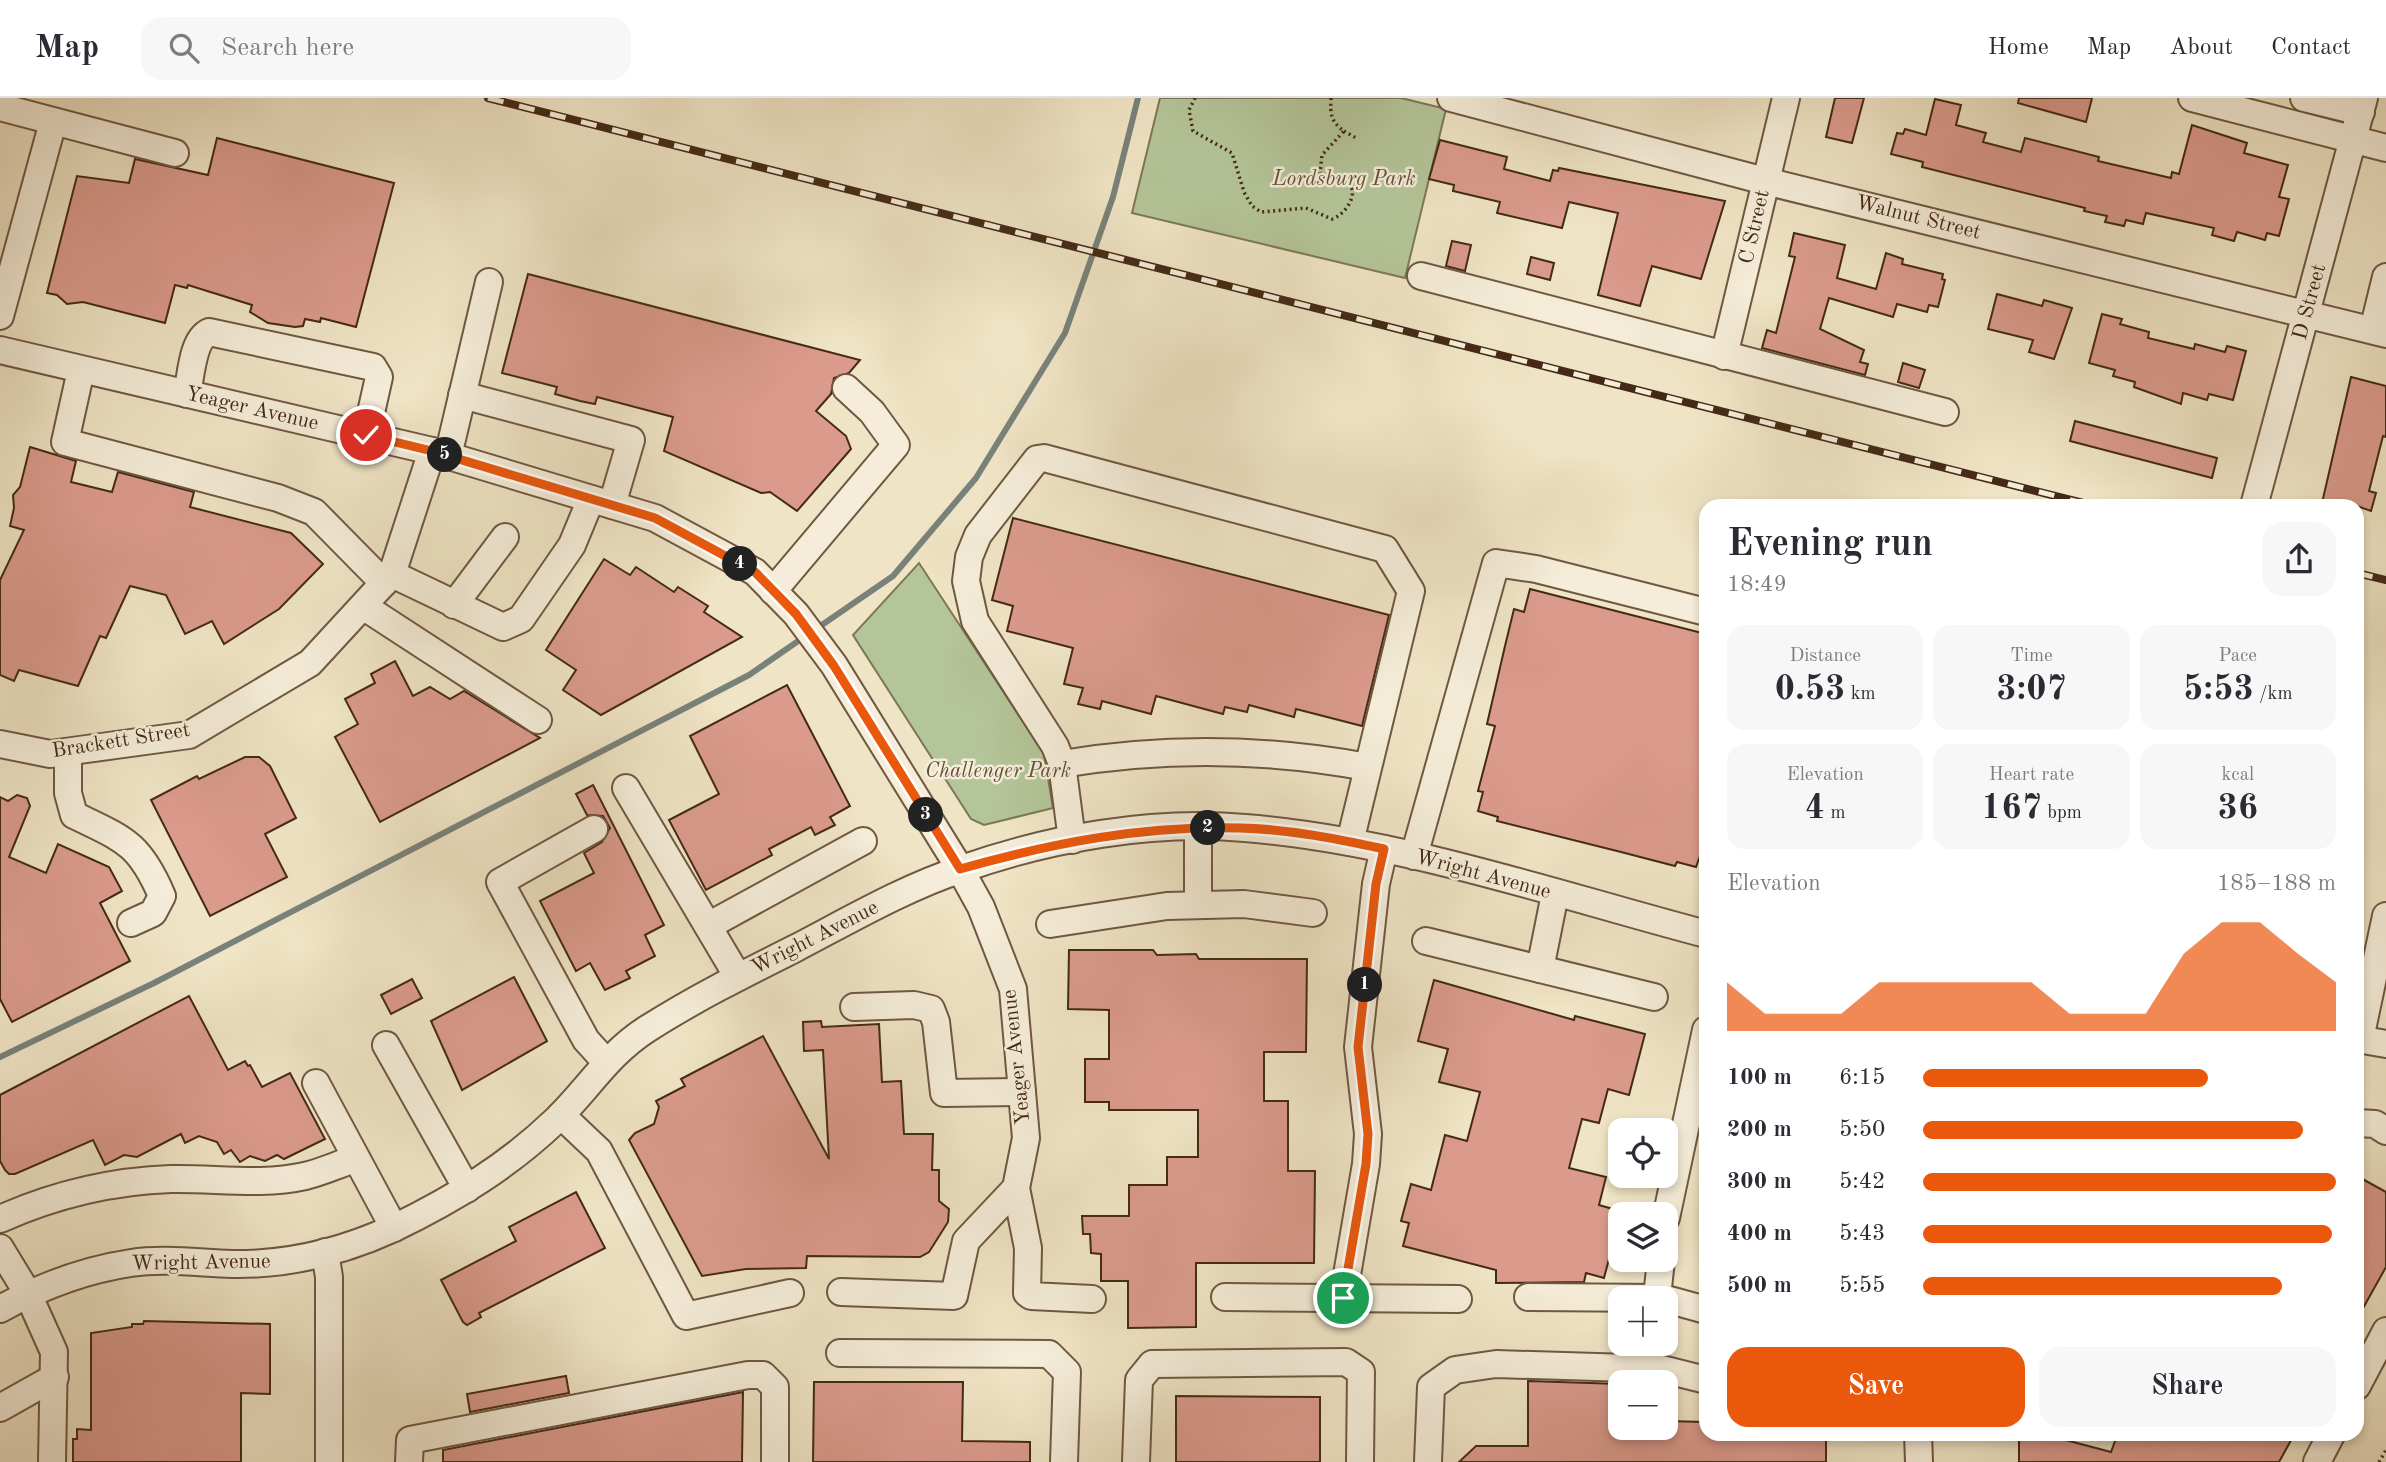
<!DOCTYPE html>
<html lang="en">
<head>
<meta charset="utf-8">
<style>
  :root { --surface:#fff; --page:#f7f7f7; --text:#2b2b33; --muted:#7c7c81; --line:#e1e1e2; --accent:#ea580c }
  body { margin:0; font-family:"Old Standard TT",serif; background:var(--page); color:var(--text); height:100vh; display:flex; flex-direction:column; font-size:26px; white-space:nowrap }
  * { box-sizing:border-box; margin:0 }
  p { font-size:23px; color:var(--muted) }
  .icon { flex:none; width:38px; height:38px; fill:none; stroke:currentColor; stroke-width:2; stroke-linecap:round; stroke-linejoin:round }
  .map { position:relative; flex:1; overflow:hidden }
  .sheet { position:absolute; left:1699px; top:401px; width:665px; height:942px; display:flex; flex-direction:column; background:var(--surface); border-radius:21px; box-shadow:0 4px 10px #0003 }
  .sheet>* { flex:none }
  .fabs { position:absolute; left:1608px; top:1020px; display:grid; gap:14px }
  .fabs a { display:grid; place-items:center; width:70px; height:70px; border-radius:14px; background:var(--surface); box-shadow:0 4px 10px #0003; font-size:35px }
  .pin { position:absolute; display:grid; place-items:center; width:60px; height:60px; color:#fff; margin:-30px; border:4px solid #fff; border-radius:50%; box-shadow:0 2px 7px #0007 }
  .km { position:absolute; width:35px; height:35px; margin:-18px; border-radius:50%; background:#222; color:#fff; font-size:19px; line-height:35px; text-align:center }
  .round { display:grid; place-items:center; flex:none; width:74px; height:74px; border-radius:21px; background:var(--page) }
  .head { display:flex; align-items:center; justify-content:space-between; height:119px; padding:0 28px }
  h1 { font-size:38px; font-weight:700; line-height:52px }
  .metrics { display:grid; grid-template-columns:repeat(3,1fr); gap:10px; height:119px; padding:7px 28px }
  .metrics div { display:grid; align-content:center; border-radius:18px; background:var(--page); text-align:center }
  .metrics b { font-size:35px; font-weight:700 }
  .metrics small { font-size:19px; font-weight:400 }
  .metrics p { font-size:19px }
  .chart { height:196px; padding:14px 28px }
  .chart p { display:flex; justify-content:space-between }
  .chart svg { width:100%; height:126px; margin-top:7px; fill:var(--accent); opacity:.7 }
  .action { display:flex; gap:14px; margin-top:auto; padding:14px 28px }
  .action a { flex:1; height:80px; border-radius:21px; background:var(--accent); color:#fff; font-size:28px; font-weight:700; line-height:80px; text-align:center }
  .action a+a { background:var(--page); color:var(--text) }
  ul { padding:0 28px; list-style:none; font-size:23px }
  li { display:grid; grid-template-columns:112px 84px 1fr; align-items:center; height:52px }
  li i { height:18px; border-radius:9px; background:var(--accent) }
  header { display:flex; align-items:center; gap:42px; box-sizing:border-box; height:98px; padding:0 35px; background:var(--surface); border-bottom:2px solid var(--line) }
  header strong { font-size:33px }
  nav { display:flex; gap:38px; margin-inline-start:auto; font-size:24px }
  .search { width:490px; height:63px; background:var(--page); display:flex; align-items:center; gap:18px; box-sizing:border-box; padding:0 24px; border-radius:21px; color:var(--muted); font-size:26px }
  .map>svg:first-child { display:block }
  .green { fill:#b4c599; stroke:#7c7857; stroke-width:2 }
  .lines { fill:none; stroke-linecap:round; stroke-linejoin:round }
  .stream { stroke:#79827a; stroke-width:6 }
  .building { fill:#da9a8c; stroke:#442a15; stroke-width:2 }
  .minor-casing { stroke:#6f5841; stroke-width:30 }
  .path { stroke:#442a15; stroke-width:3.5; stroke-dasharray:2 3.5; stroke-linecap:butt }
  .minor { stroke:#f5edd9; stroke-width:26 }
  .rail-casing { stroke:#442a15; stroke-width:8 }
  .rail { stroke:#f5edd9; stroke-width:5; stroke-dasharray:16; stroke-linecap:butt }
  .route-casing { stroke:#fff; stroke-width:14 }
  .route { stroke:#ea580c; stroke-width:9 }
  .labels { text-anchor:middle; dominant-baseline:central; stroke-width:5; stroke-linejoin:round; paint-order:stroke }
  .park-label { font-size:21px; font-style:italic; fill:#605136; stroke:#f5edd9 }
  .street-label { font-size:21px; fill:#442a15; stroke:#f5edd9 }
</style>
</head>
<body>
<header>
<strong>Map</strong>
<div class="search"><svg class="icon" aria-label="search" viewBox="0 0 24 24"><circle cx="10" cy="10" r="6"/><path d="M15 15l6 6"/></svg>Search here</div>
<nav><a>Home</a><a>Map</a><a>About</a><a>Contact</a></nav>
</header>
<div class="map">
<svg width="2386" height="1364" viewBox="0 0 2386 1364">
  <rect width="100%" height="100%" fill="#efe4c5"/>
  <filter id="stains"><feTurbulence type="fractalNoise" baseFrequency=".00286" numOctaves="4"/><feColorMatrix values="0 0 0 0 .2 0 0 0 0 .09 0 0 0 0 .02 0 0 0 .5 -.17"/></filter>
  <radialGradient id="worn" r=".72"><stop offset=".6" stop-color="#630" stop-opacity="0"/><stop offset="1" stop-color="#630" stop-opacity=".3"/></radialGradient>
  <g class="green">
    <polygon points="1160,0 1401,0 1446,11 1405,180 1132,115"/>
    <polygon points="919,465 1044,656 1053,710 984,727 971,721 853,537"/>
  </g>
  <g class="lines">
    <g class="stream">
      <polyline points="816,531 893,478 976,380 1065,235 1113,99 1138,0"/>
      <polyline points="0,959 154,885 749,577 804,539"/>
    </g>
  </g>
  <g class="building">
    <polygon points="1835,0 1864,0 1852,45 1826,39"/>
    <polygon points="2019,0 2092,0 2086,24 2018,5"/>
    <polygon points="1935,1 1961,7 1956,27 1986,35 1983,44 2021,54 2025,40 2099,59 2098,63 2171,80 2172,74 2179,76 2192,27 2247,45 2244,55 2288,67 2279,99 2289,101 2279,138 2267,135 2265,142 2237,134 2234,143 2212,137 2214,130 2146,115 2143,126 2126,122 2124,128 2105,124 2107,118 2084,113 2085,110 1922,69 1923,64 1891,56 1897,35 1903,36 1905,31 1926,37"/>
    <polygon points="217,40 394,85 356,229 321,220 320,224 305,221 303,228 295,229 268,225 250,214 252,207 188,187 187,190 175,187 165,225 83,204 67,206 57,197 47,195 77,78 129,85 135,61 208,77"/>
    <polygon points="1440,42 1507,59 1504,71 1550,83 1553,72 1558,73 1559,70 1725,103 1701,181 1652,168 1640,208 1598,197 1618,115 1569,104 1562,130 1497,115 1500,104 1453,93 1454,87 1429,81"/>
    <polygon points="1794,135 1845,147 1837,180 1876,191 1886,155 1903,161 1902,166 1943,176 1942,181 1945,182 1938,209 1929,207 1927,214 1897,206 1893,219 1829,200 1820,231 1864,252 1860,264 1868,266 1865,277 1762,250 1767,232 1776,235 1795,159 1789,158"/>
    <polygon points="1452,143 1471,147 1465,173 1446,168"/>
    <polygon points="1531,159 1554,165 1550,182 1527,176"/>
    <polygon points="528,176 860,262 849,275 834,280 831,296 816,313 846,338 851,351 797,413 770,394 761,395 664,353 673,319 597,299 595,306 580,303 555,296 557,289 502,275"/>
    <polygon points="1997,196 2042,208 2044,202 2072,210 2054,261 2029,254 2033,242 1988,231"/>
    <polygon points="2102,216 2122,221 2120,226 2149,234 2148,240 2194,251 2195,246 2225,254 2227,248 2246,253 2233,302 2209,296 2207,302 2183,295 2181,306 2134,289 2135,284 2113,278 2115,272 2089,265"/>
    <polygon points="1903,265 1925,272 1919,290 1898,284"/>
    <polygon points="2351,279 2386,288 2386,339 2383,338 2369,393 2376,395 2371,413 2357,408 2322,405"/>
    <polygon points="2075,323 2217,360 2212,380 2070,343"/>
    <polygon points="30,349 76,363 71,384 112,394 118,374 194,394 190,409 291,435 323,466 279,511 224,546 212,523 185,536 166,497 130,488 106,540 100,538 78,588 19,572 14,583 0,577 0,482 24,432 10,428 14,410 13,397 20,389"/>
    <polygon points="1013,420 1389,517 1362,628 1296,611 1294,619 1249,607 1247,614 1225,609 1223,616 1156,598 1151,616 1102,603 1100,611 1078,606 1083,590 1064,586 1073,550 1007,533 1013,508 992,502"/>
    <polygon points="604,461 630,477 636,469 674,494 678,489 708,508 704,514 742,539 601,617 563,592 576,572 546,552"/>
    <polygon points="1530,491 1706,536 1706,741 1696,769 1677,764 1675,768 1621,754 1497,723 1498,719 1478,713 1483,694 1478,693 1495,628 1487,626 1505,548 1514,511 1524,514"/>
    <polygon points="395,563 413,598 430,589 450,601 464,593 540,640 380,724 335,639 358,626 345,601 375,585 371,576"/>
    <polygon points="787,587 850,708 830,719 835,727 815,737 811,729 769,751 772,757 706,792 669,722 719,696 690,638"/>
    <polygon points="245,659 259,659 270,668 296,720 265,736 287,779 210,818 151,702 197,678 199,681"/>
    <polygon points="593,687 664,827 645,837 655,858 626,873 630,880 605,892 590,865 576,873 540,803 594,775 584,755 602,744 610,730 603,718 587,717 576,696"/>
    <polygon points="17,697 27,700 30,708 9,759 46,775 58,746 109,769 122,793 100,805 130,863 12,924 0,901 0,699 8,703"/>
    <polygon points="1069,852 1153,852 1157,857 1196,856 1199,861 1307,861 1306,954 1264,954 1264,1003 1288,1003 1288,1073 1315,1073 1314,1165 1196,1165 1196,1229 1128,1230 1128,1183 1101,1183 1101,1156 1091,1155 1090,1136 1083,1136 1082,1118 1129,1118 1129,1087 1167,1087 1167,1059 1198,1059 1198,1012 1109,1012 1109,1004 1085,1004 1085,961 1109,961 1109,912 1068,911"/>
    <polygon points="514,879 547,943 462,992 431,923"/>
    <polygon points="412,881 422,900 391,916 381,897"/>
    <polygon points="1434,882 1574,922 1575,918 1645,936 1629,997 1608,991 1599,1025 1582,1021 1569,1070 1606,1079 1599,1107 1620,1113 1620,1149 1618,1159 1610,1157 1604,1180 1586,1175 1584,1184 1496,1185 1496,1172 1403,1148 1409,1125 1401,1123 1411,1086 1431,1092 1445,1037 1467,1043 1480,994 1439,984 1448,951 1418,943"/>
    <polygon points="189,898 228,972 245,963 248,968 250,967 262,989 290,975 325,1041 284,1061 277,1057 265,1063 250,1058 240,1064 231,1052 224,1056 217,1044 199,1038 185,1045 181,1036 137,1059 124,1057 105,1067 93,1042 15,1076 9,1076 5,1072 0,1063 0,997"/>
    <polygon points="821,923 822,929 879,926 882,984 901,983 904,1036 933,1036 932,1072 939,1072 939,1103 949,1111 948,1124 929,1154 920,1159 807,1158 806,1170 746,1171 702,1178 629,1042 635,1035 654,1026 659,1009 656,1003 685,988 681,981 763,938 829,1061 823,952 804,953 803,924"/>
    <polygon points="2357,1078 2386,1094 2386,1169 2357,1221"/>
    <polygon points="576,1094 605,1150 479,1215 481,1219 467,1227 463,1224 441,1182 516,1143 509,1129"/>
    <polygon points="144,1223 270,1226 270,1296 241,1295 241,1364 73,1364 73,1341 77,1341 77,1331 91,1332 91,1235 132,1229 132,1226 143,1226"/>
    <polygon points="566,1278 569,1295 470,1314 467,1296"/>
    <polygon points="1528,1283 1620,1286 1620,1330 1666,1330 1666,1323 1706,1324 1706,1335 1826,1335 1826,1364 1459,1364 1476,1348 1528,1348"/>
    <polygon points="814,1284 963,1284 962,1343 1030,1344 1030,1364 813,1364"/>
    <polygon points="743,1294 742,1364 443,1364 443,1352"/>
    <polygon points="1176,1298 1320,1299 1320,1364 1176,1364"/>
    <polygon points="2118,1335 2295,1335 2279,1364 2019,1364 2019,1338 2047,1337 2111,1354"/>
  </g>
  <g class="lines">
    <g class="minor-casing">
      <g id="minor">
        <polyline points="1451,0 1765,83 2386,236"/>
        <polyline points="2192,0 2386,50"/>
        <polyline points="2304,0 2361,14"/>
        <polyline points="0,9 175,55"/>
        <polyline points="1421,178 1945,314"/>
        <polyline points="0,218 53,24"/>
        <polyline points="2373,232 2386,179"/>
        <polyline points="0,252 432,353 655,420 755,474 796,516 834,567 960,771 981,809 1013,891 1026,1040 1016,1090 1028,1150 1027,1195 1031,1198 1092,1201"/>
        <polyline points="1724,258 1786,0"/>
        <polyline points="81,272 65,344 278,400 314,414 384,485"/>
        <path d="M 187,296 C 191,279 192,242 209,234 L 373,269 L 379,279 L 366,337"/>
        <polyline points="462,297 631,342 612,407"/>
        <polyline points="448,358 489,184"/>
        <polyline points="2254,408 2364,0"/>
        <polyline points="392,476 503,529 521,521 572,447 591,401"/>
        <polyline points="773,493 896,347 872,314 846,290"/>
        <polyline points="454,507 505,439"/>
        <polyline points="363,508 538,622"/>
        <polyline points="0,646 50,656 189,637 310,565 392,476 432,353"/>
        <path d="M 68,654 L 68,695 L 74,717 C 123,741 139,744 162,798 L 153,815 L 131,825"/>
        <path d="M 1062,666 C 1164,649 1265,650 1367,669"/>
        <polyline points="626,690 738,879"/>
        <polyline points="594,731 500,784 586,942 606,964"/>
        <polyline points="1072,742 1062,666 1055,648 975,523 966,483 969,459 978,437 1037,361 1044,360 1385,451 1411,493 1350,744"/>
        <polyline points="1414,758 1496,465 1536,471 1706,514"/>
        <polyline points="1198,807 1198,730"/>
        <polyline points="1050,826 1167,808 1244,806 1313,815"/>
        <polyline points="708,828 863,743"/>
        <polyline points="1426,843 1654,899"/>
        <polyline points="1540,871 1555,796"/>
        <polyline points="854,909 914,907 931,911 936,924 944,995 1022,994"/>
        <polyline points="2357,941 2386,946"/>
        <polyline points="2360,941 2386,818"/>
        <polyline points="386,947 467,1091"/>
        <polyline points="316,985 394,1130"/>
        <polyline points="561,1017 599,1053 686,1218 790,1195"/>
        <polyline points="2357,1025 2375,1026 2386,1033"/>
        <polyline points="1666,1120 1706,932"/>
        <path d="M 0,1121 C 54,1097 111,1083 171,1081 C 215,1080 261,1088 305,1078 C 322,1074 339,1066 355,1061"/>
        <polyline points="0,1150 28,1196 54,1254 52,1364"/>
        <polyline points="325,1154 329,1179 329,1364"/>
        <polyline points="841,1194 954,1198 966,1143 1016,1090"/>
        <polyline points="1225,1199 1458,1201"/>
        <polyline points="1528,1199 1663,1200"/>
        <polyline points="1657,1199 1661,1162"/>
        <polyline points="1343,1200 1366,1066 1368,1036 1358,949 1376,786 1384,751"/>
        <polyline points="1666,1201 1706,1212"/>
        <path d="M 0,1211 C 42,1188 83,1172 131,1165 C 164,1160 199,1165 232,1166 C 288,1167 344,1153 394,1130 C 454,1101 508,1068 556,1022 C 588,991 608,956 647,931 C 694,901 744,876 794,851 C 848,823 904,790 962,771 C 1049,740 1152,722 1245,730 C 1398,742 1558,797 1706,836"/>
        <polyline points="840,1255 1049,1256 1067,1274 1064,1364"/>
        <polyline points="2357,1288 2386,1233"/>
        <polyline points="0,1310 55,1279"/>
        <polyline points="1918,1335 1919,1364"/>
        <polyline points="409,1364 410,1342 748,1277 763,1277 775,1289 775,1364"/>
        <polyline points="1136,1364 1139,1282 1152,1266 1346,1264 1361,1274 1360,1364"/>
        <polyline points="1428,1364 1431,1289 1455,1272 1496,1266 1662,1271 1706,1282"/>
        <polyline points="2317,1364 2332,1335"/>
      </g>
    </g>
    <g class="path">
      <path d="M 1195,0 L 1189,12 L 1193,33 L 1232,55 L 1244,94 L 1252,108 L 1261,114 L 1306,110 L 1332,121 C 1345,117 1360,96 1348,84 C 1343,80 1333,83 1326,81 L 1320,75 L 1322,57 L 1344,33 C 1331,24 1330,16 1331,0"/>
      <polyline points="1344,33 1356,40"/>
      <polyline points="2379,1364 2386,1352"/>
    </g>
    <use href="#minor" class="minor"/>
    <g class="rail-casing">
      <g id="rail">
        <polyline points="488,0 2095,408"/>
        <polyline points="2357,475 2386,482"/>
      </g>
    </g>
    <use href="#rail" class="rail"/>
  </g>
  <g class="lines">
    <g class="route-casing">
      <path id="route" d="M 366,337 L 432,353 L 655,420 L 755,474 L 796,516 L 834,568 L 960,771 C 1052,745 1144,727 1240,730 C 1288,731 1338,741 1384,751 L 1376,786 L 1358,949 L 1368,1036 L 1366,1066 L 1343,1200"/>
    </g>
    <use href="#route" class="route"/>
  </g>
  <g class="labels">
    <g class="park-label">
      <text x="1344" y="81">Lordsburg Park</text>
      <text x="998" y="673">Challenger Park</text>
    </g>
    <g class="street-label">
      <text transform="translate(1918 120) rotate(14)">Walnut Street</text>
      <text transform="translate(1755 129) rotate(-77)">C Street</text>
      <text transform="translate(2310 204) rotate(-75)">D Street</text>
      <text transform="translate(252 311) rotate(13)">Yeager Avenue</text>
      <text transform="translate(121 643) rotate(-9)">Brackett Street</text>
      <text transform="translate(1483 777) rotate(15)">Wright Avenue</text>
      <text transform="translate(815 840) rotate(-27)">Wright Avenue</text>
      <text transform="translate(1017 959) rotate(-96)">Yeager Avenue</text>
      <text transform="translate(201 1165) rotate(-1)">Wright Avenue</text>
    </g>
  </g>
  <rect width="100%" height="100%" filter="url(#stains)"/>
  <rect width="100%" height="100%" fill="url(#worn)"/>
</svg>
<div class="fabs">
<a><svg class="icon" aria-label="locate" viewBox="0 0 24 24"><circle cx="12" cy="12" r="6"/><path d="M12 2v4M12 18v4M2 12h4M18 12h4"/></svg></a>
<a><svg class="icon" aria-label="layers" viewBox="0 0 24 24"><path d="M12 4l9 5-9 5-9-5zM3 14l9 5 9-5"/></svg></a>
<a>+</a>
<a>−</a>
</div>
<div class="pin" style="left:1343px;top:1200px;background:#1e9e55"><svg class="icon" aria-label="arrive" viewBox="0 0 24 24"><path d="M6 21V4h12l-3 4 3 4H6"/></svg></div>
<div class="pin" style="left:366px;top:337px;background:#d93025"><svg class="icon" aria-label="check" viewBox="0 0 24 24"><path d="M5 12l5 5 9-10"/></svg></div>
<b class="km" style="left:1365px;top:887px">1</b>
<b class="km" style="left:1208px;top:730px">2</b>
<b class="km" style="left:926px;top:717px">3</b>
<b class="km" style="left:740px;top:466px">4</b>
<b class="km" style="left:445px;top:357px">5</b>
<section class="sheet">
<div class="head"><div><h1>Evening run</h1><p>18:49</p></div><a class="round"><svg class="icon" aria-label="share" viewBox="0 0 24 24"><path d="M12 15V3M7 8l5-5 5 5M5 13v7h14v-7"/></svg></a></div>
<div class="metrics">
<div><p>Distance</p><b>0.53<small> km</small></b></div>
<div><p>Time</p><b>3:07</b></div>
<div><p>Pace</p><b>5:53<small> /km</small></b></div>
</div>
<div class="metrics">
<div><p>Elevation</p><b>4<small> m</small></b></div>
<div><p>Heart rate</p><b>167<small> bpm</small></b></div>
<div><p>kcal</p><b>36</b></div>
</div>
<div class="chart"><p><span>Elevation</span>185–188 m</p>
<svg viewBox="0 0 160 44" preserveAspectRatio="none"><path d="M0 44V27L10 38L20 38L30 38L40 27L50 27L60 27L70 27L80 27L90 38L100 38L110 38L120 17L130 6L140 6L150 17L160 27V44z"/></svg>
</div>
<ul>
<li><b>100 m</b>6:15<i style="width:69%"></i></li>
<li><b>200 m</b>5:50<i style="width:92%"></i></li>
<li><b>300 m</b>5:42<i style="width:100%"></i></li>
<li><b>400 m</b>5:43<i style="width:99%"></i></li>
<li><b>500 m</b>5:55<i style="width:87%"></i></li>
</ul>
<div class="action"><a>Save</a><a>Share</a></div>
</section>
</div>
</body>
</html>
